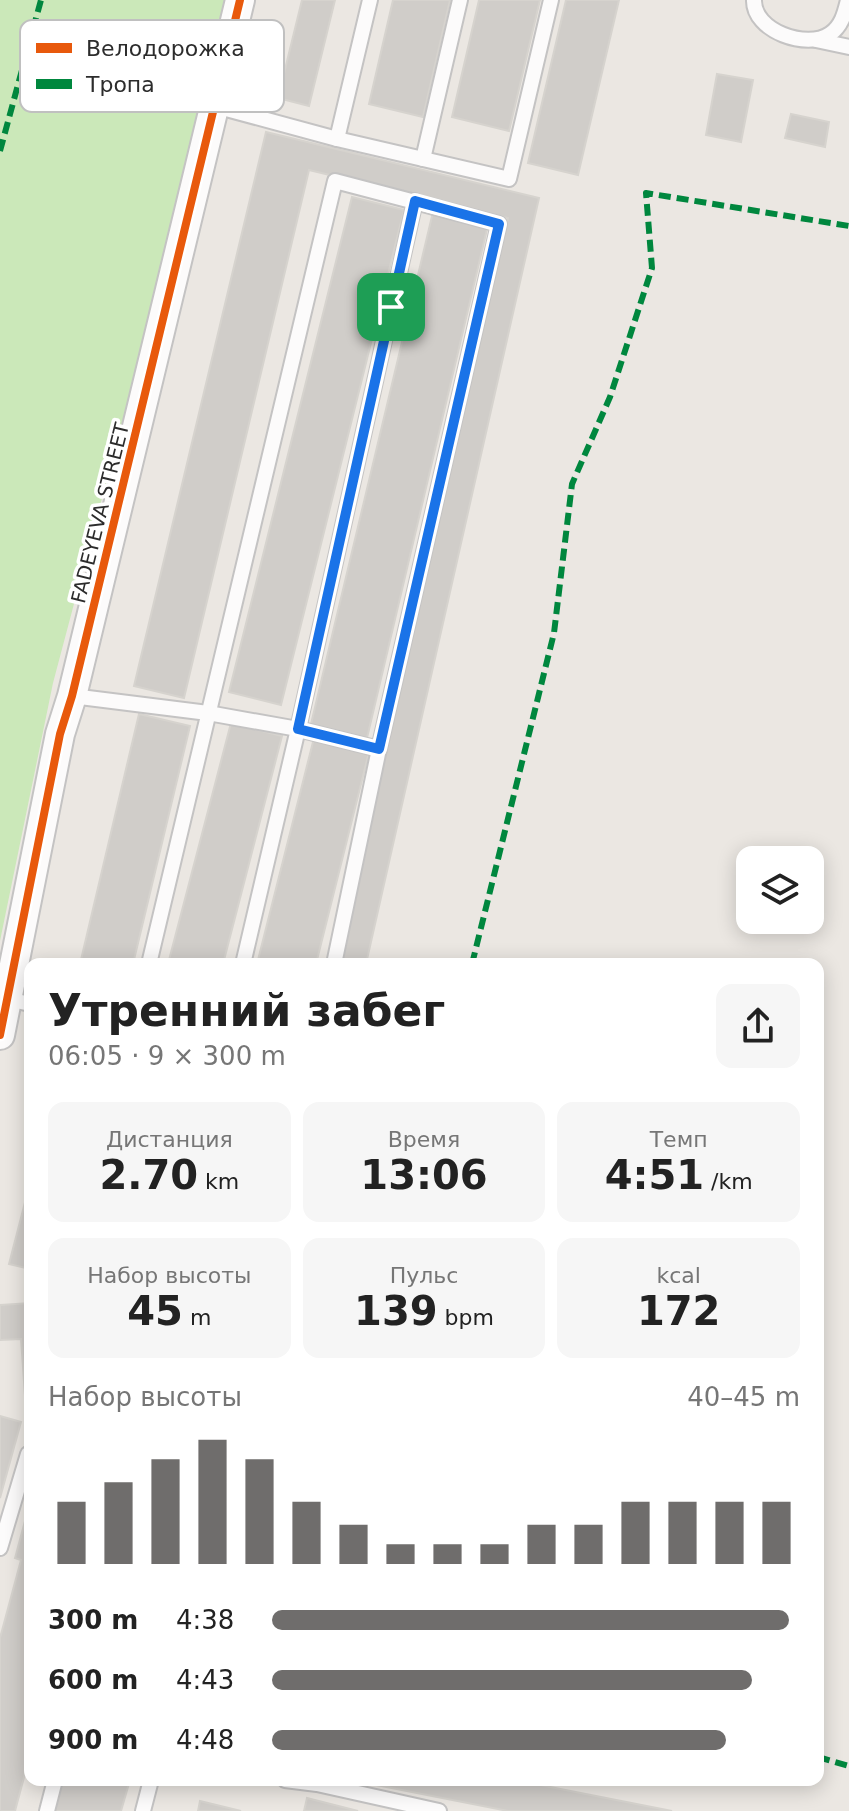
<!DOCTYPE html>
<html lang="ru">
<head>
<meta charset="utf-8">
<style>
  :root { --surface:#fff; --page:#f6f6f6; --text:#222; --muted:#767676; --accent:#6f6d6c }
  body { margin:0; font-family:"DejaVu Sans",sans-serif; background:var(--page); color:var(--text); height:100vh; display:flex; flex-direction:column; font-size:30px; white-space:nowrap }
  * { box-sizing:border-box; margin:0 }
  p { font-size:26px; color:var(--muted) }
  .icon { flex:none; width:44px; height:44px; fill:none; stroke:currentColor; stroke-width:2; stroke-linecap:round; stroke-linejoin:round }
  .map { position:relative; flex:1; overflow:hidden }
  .drawer { position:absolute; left:24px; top:958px; width:800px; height:828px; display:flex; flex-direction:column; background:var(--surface); border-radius:16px; box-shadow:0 4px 20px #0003 }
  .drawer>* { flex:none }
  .buttons { position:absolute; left:736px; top:846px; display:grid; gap:16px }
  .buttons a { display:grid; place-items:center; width:88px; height:88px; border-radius:16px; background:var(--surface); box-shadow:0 4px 20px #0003; font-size:40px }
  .pin { position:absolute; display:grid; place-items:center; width:68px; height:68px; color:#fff; margin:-34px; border-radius:16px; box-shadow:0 4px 12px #0006 }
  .round { display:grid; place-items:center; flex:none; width:84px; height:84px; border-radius:16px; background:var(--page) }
  .summary { display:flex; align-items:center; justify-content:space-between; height:136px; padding:0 24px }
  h1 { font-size:44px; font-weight:600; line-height:60px }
  .stats { display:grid; grid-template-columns:repeat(3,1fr); gap:12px; height:136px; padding:8px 24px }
  .stats div { display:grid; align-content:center; border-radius:16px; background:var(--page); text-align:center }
  .stats b { font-size:40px; font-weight:600 }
  .stats small { font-size:22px; font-weight:400 }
  .stats p { font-size:22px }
  .chart { height:224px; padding:16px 24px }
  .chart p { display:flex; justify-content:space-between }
  .chart svg { width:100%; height:144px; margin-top:8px; stroke:var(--accent); stroke-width:6 }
  ul { padding:0 24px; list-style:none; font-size:26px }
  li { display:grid; grid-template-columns:128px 96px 1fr; align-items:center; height:60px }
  li i { height:20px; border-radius:10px; background:var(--accent) }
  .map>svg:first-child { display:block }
  .green { fill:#cbe8b9 }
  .building { fill:#d0cdc9; stroke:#d6d3ce; stroke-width:2 }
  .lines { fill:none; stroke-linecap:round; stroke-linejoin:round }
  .lane-casing { stroke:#c4c3c3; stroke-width:18 }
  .street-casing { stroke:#c4c3c3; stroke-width:32 }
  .lane { stroke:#fcfbfb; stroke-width:14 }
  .street { stroke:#fcfbfb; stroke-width:28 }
  .quiet { stroke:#00873e; stroke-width:6; stroke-dasharray:12 6; stroke-linecap:butt }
  .cycleway-casing { stroke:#fff; stroke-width:13 }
  .cycleway { stroke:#e8590c; stroke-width:8 }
  .route-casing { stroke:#fff; stroke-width:16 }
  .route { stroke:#1a73e8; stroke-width:10 }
  .labels { text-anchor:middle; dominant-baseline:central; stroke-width:7; stroke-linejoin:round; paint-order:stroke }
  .street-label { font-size:20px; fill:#2c2c2c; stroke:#fff }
  .key { fill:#fff; stroke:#c0c0c0; stroke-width:2 }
  .key-label { font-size:22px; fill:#2c2c2c }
</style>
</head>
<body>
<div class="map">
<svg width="849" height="1811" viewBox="0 0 849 1811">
  <rect width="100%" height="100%" fill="#ebe7e2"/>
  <polygon class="green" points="0,0 234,0 53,683 0,941"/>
  <g class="building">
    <polygon points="302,0 335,0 309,106 278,98"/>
    <polygon points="393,0 450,0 423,117 369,104"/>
    <polygon points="479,0 540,0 509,131 452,117"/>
    <polygon points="566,0 619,0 578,175 528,163"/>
    <polygon points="717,74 753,80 741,142 706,135"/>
    <polygon points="791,114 829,122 825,147 785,138"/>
    <polygon points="266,132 539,198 366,964 335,964 508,218 309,170 184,698 134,686"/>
    <polygon points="352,197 404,210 281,705 229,692"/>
    <polygon points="433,212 488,225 367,738 311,724"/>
    <polygon points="139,714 190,726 133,964 80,964"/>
    <polygon points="231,723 282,736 223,964 168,964"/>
    <polygon points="314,738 369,752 316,964 257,964"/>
    <polygon points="30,1183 30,1269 9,1264"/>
    <polygon points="30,1303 30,1395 25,1396 21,1339 0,1340 0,1305"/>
    <polygon points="0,1416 21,1422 0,1498"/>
    <polygon points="25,1521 30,1523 30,1755 15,1811 0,1811 0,1638 21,1560 15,1558"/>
    <polygon points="61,1780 130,1780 121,1811 53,1811"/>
    <polygon points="351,1780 515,1780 672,1811 508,1811"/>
    <polygon points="307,1798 358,1811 304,1811"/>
    <polygon points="200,1801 241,1811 198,1811"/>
  </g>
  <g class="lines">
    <g class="lane-casing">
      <g id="lane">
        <path d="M 754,0 C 753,31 807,50 830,34 C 842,26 845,12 848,0"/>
        <polyline points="816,40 849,47"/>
        <polyline points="215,106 337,139 509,179 551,0"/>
        <polyline points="337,139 370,0"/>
        <polyline points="423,159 460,0"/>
        <polyline points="72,696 208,713 298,729 379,749"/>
        <polyline points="149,964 335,181 499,224 379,749 334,964"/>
        <polyline points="243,964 298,729 415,201"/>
        <polyline points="8,999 30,1004"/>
        <polyline points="0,1548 28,1454 30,1458"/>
        <polyline points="285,1780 317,1784 439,1811"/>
        <polyline points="47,1811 55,1780"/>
        <polyline points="143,1811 151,1780"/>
      </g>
    </g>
    <g class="street-casing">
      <polyline id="street" points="0,1035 60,734 72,696 240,0"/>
    </g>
    <use href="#lane" class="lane"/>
    <use href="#street" class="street"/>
    <g class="quiet">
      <polyline points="0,151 41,0"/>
      <polyline points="472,964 554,633 572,484 610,397 652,268 646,193 849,226"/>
      <polyline points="818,1757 849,1766"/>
    </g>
    <g class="cycleway-casing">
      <polyline id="cycleway" points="0,1035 60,734 72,696 240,0"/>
    </g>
    <use href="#cycleway" class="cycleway"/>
  </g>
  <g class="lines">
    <g class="route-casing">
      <polygon id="route" points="415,201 499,224 379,749 298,729"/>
    </g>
    <use href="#route" class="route"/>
  </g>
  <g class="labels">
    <g class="street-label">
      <text transform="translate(100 513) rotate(-76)">FADEYEVA STREET</text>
    </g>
  </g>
  <rect x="20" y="20" width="264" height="92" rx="12" class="key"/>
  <rect x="36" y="43" width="36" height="10" fill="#e8590c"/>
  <rect x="36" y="79" width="36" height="10" fill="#00873e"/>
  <g class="key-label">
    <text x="86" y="56">Велодорожка</text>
    <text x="86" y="92">Тропа</text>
  </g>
</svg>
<div class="buttons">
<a><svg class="icon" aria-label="layers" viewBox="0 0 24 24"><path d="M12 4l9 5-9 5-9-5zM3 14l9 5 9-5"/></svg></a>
</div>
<div class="pin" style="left:391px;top:307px;background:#1e9e55"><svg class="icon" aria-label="arrive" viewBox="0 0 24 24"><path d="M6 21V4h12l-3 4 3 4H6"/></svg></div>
<section class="drawer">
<div class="summary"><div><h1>Утренний забег</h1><p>06:05 · 9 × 300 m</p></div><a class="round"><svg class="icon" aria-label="share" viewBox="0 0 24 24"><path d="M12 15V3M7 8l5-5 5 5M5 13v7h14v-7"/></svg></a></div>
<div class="stats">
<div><p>Дистанция</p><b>2.70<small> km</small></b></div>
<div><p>Время</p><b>13:06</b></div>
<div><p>Темп</p><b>4:51<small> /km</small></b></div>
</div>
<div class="stats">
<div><p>Набор высоты</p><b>45<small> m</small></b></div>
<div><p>Пульс</p><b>139<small> bpm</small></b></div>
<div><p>kcal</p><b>172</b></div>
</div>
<div class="chart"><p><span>Набор высоты</span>40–45 m</p>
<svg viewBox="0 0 160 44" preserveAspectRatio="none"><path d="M5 44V25M15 44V19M25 44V12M35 44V6M45 44V12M55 44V25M65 44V32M75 44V38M85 44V38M95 44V38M105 44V32M115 44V32M125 44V25M135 44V25M145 44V25M155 44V25"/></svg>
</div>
<ul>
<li><b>300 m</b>4:38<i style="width:98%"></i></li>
<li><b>600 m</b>4:43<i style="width:91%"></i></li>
<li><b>900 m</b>4:48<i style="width:86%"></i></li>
</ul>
</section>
</div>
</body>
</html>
